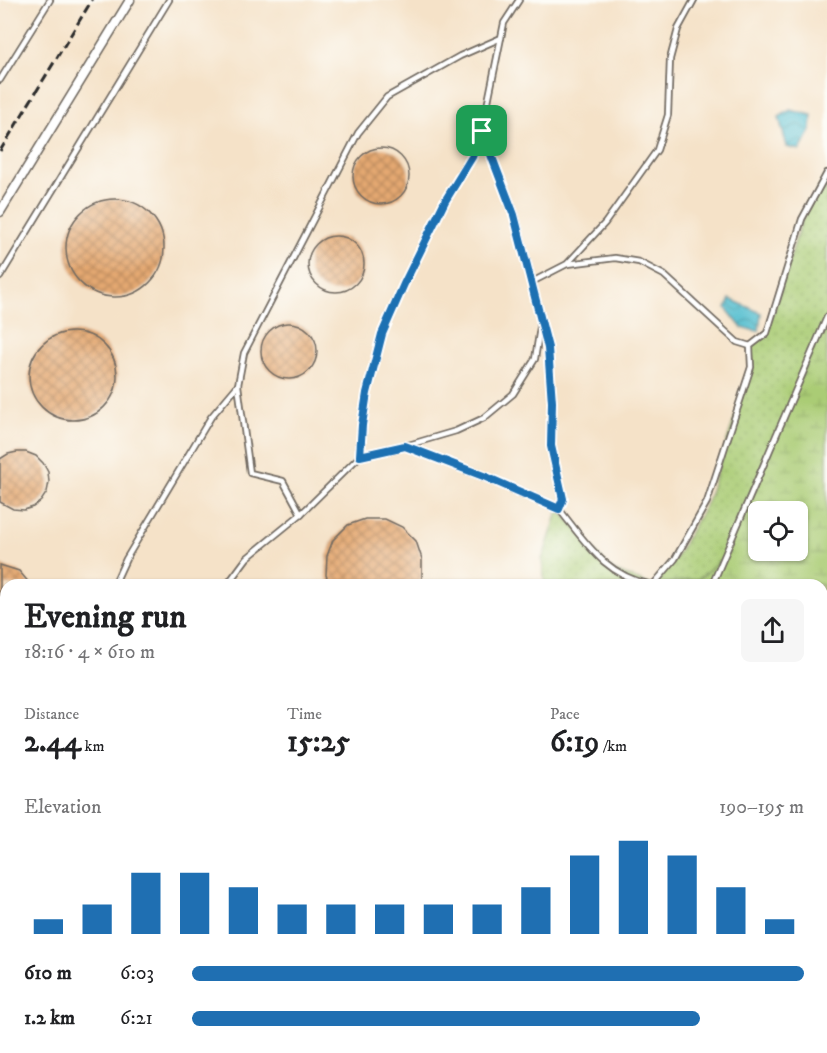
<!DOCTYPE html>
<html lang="en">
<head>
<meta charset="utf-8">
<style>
  :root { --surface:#fff; --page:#f6f6f6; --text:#202124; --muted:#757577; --accent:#1f6fb2 }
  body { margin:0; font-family:"IM FELL DW Pica",serif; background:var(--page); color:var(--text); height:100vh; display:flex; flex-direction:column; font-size:22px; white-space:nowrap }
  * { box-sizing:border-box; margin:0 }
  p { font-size:20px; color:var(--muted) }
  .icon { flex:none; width:33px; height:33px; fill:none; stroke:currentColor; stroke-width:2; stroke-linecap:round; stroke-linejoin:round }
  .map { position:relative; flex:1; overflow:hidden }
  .panel { position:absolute; left:0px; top:579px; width:828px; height:474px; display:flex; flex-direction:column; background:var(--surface); border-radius:18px 18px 0 0; box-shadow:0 2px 4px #0004 }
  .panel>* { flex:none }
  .buttons { position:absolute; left:748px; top:501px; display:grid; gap:12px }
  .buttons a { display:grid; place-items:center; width:60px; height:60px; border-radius:9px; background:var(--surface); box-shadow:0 2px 4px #0004; font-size:30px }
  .pin { position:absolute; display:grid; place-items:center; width:51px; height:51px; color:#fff; margin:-26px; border-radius:12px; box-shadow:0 3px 9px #0006 }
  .round { display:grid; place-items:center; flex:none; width:63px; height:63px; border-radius:9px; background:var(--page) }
  .head { display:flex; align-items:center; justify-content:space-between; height:102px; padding:0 24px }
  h1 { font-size:33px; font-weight:700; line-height:45px }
  .metrics { display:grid; grid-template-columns:repeat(3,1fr); gap:9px; height:102px; padding:6px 24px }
  .metrics div { display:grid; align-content:center }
  .metrics b { font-size:30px; font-weight:700 }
  .metrics small { font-size:16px; font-weight:400 }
  .metrics p { font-size:16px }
  .chart { height:168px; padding:12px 24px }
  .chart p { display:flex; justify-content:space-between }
  .chart svg { width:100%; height:108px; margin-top:6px; stroke:var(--accent); stroke-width:6 }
  ul { padding:0 24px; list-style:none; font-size:20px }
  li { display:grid; grid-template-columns:96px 72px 1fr; align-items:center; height:45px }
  li i { height:15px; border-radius:8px; background:var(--accent) }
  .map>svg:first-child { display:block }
  .grass { fill:url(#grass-dots); stroke:#6a7c50; stroke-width:1.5 }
  .wetland { fill:url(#wetland-marsh); stroke:#6a7c50; stroke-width:1.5; fill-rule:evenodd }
  .water { fill:url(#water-waves); stroke:#3f747d; stroke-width:1.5 }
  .building { fill:url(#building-cross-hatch) }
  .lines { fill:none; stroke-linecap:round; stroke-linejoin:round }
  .lane-casing { stroke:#726b62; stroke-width:8 }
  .street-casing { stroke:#726b62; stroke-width:11 }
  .lane { stroke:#fff; stroke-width:4.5 }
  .street { stroke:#fff; stroke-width:8 }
  .rail { stroke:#2b2b2b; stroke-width:3; stroke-dasharray:9 4.5; stroke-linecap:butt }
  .route-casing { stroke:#fff; stroke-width:12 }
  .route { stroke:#1f6fb2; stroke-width:8 }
</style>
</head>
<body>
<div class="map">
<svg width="827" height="1053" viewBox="0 0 827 1053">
  <defs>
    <pattern id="grass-dots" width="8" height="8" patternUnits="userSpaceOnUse" patternTransform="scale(1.5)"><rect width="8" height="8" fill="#aacc75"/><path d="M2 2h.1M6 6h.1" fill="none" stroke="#92af65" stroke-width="1.8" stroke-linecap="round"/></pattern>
    <pattern id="wetland-marsh" width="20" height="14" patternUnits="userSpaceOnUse" patternTransform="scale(1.5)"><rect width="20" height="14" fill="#aacc75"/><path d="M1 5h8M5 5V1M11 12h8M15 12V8" fill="none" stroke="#92af65"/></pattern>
    <pattern id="water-waves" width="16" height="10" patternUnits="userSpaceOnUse" patternTransform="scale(1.5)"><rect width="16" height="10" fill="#53becf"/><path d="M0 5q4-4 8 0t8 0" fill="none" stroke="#459ba8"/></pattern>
    <pattern id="building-cross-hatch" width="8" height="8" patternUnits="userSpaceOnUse" patternTransform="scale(1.5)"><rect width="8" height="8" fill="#e4a871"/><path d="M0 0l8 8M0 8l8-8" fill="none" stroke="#b9895d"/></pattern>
  </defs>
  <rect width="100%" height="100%" fill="#fdfcf7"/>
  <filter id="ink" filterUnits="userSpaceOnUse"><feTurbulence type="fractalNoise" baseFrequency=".0167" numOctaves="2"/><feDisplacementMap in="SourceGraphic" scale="12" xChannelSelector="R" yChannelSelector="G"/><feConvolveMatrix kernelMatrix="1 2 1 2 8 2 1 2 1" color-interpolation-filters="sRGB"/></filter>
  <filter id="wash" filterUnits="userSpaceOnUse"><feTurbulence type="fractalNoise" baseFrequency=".008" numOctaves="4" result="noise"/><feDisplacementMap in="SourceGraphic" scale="24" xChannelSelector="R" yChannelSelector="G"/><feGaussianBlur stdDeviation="1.35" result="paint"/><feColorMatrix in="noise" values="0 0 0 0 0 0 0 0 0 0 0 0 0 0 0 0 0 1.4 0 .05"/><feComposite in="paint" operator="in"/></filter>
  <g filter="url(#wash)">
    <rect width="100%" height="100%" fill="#f5e2c8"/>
    <g class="grass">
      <polygon points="827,173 827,317 723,558 699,579 653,585 675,559 707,502 751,368 750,346 767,333 802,219"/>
      <polygon points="559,509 610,569 651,585 545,585 542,560"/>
      <polygon points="827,851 827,1053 709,1053 713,1047 822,1047 822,862"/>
      <polygon points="297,1047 471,1047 467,1053 293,1053"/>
    </g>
    <g class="wetland">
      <path d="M 827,317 L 827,621 L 822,625 L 822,585 L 654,585 L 699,579 L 723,558 ZM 759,512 L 798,512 L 798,550 L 759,550 Z"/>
      <polygon points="822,688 827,690 827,851 822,862"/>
      <polygon points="471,1047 517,1047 514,1053 467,1053"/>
      <polygon points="580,1047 713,1047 709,1053 576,1053"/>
    </g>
    <g class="water">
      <polygon points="790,110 812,115 811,131 800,150 787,147 779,117"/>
      <polygon points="730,299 761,313 759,331 742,328 726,308"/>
      <polygon points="827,621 827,690 822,688 822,625"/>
      <polygon points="517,1047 580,1047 576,1053 514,1053"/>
    </g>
    <g id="blocks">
      <g class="building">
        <circle cx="381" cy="176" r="28"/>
        <circle cx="115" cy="248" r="49"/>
        <circle cx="336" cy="264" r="28"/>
        <circle cx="289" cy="351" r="28"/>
        <circle cx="73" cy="376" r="44"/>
        <polygon points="17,452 26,452 36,456 43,463 48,472 49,482 47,492 41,501 33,507 24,510 13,509 0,502 0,459 8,454"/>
        <polygon points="365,519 385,519 402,527 416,541 422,559 422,578 419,585 330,585 326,575 327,556 333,540 348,525"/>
        <polygon points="0,565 19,571 31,585 6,585 6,649 0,651"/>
        <polygon points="156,1047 252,1047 253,1049 252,1053 157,1053"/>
      </g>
    </g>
  </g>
  <g filter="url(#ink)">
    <use href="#blocks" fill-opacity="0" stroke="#726b62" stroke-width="1.5"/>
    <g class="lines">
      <g class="lane-casing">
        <g id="lane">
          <polyline points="519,0 504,23 482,131 515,215 532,282 567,264 605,223 657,150 668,115 670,59 678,29 694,0"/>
          <polyline points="0,80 50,0"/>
          <polyline points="568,264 615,258 639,262 664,275 737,342 750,346"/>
          <polyline points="0,277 169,0"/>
          <polyline points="405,446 486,478 559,509 563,499 551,446 552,402 548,348 541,321"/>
          <polyline points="360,456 405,446 456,431 484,418 513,394 535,359 541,321 532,282"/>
          <path d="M 559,509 C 587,544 605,575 651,585"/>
          <polyline points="301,514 283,481 250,473 238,385 244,353 358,133 387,97 460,56 501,38"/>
          <polyline points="114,585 126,559 211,417 238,385"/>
          <polyline points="227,585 247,558 301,514 360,456 362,425 367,393 382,334 404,284 445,201 472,157 482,131"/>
          <polyline points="653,585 675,559 707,502 751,367 750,346 767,333 802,219 827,173"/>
          <polyline points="712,585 827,317"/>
          <polyline points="822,905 827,895"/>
          <polyline points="822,971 827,960"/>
          <polyline points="0,1035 6,1033"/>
          <polyline points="424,1053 428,1047"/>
          <polyline points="467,1053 471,1047"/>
          <polyline points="743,1053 746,1047"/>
          <polyline points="787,1053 789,1047"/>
        </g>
      </g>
      <g class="street-casing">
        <polyline id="street" points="0,212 130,0"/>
      </g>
      <use href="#lane" class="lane"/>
      <use href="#street" class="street"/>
      <g class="rail">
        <polyline points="0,151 92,0"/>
        <polyline points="822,952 827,940"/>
        <polyline points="778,1053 781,1047"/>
      </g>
    </g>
  </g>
  <g class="lines" filter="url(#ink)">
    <g class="route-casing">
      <polygon id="route" points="482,131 514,215 548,348 552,402 551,446 563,499 559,509 486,477 405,446 360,456 362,425 367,393 382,334 404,284 445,201 472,157"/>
    </g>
    <use href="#route" class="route"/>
  </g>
</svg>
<div class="buttons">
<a><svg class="icon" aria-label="locate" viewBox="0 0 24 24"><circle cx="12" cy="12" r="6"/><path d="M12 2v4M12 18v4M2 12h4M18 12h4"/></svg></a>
</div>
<div class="pin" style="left:482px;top:131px;background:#1e9e55"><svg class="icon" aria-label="arrive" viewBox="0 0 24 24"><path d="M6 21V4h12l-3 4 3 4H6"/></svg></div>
<section class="panel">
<div class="head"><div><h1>Evening run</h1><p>18:16 · 4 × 610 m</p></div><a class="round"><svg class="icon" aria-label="share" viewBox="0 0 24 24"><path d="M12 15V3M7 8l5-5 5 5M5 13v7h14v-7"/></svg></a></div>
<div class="metrics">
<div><p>Distance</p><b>2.44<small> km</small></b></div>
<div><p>Time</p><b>15:25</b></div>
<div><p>Pace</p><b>6:19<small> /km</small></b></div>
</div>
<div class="chart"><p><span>Elevation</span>190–195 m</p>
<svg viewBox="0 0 160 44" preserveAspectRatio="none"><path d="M5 44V38M15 44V32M25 44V19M35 44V19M45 44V25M55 44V32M65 44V32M75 44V32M85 44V32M95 44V32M105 44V25M115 44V12M125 44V6M135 44V12M145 44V25M155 44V38"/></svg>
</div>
<ul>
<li><b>610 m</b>6:03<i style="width:100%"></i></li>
<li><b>1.2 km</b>6:21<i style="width:83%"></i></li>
</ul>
</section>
</div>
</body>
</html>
